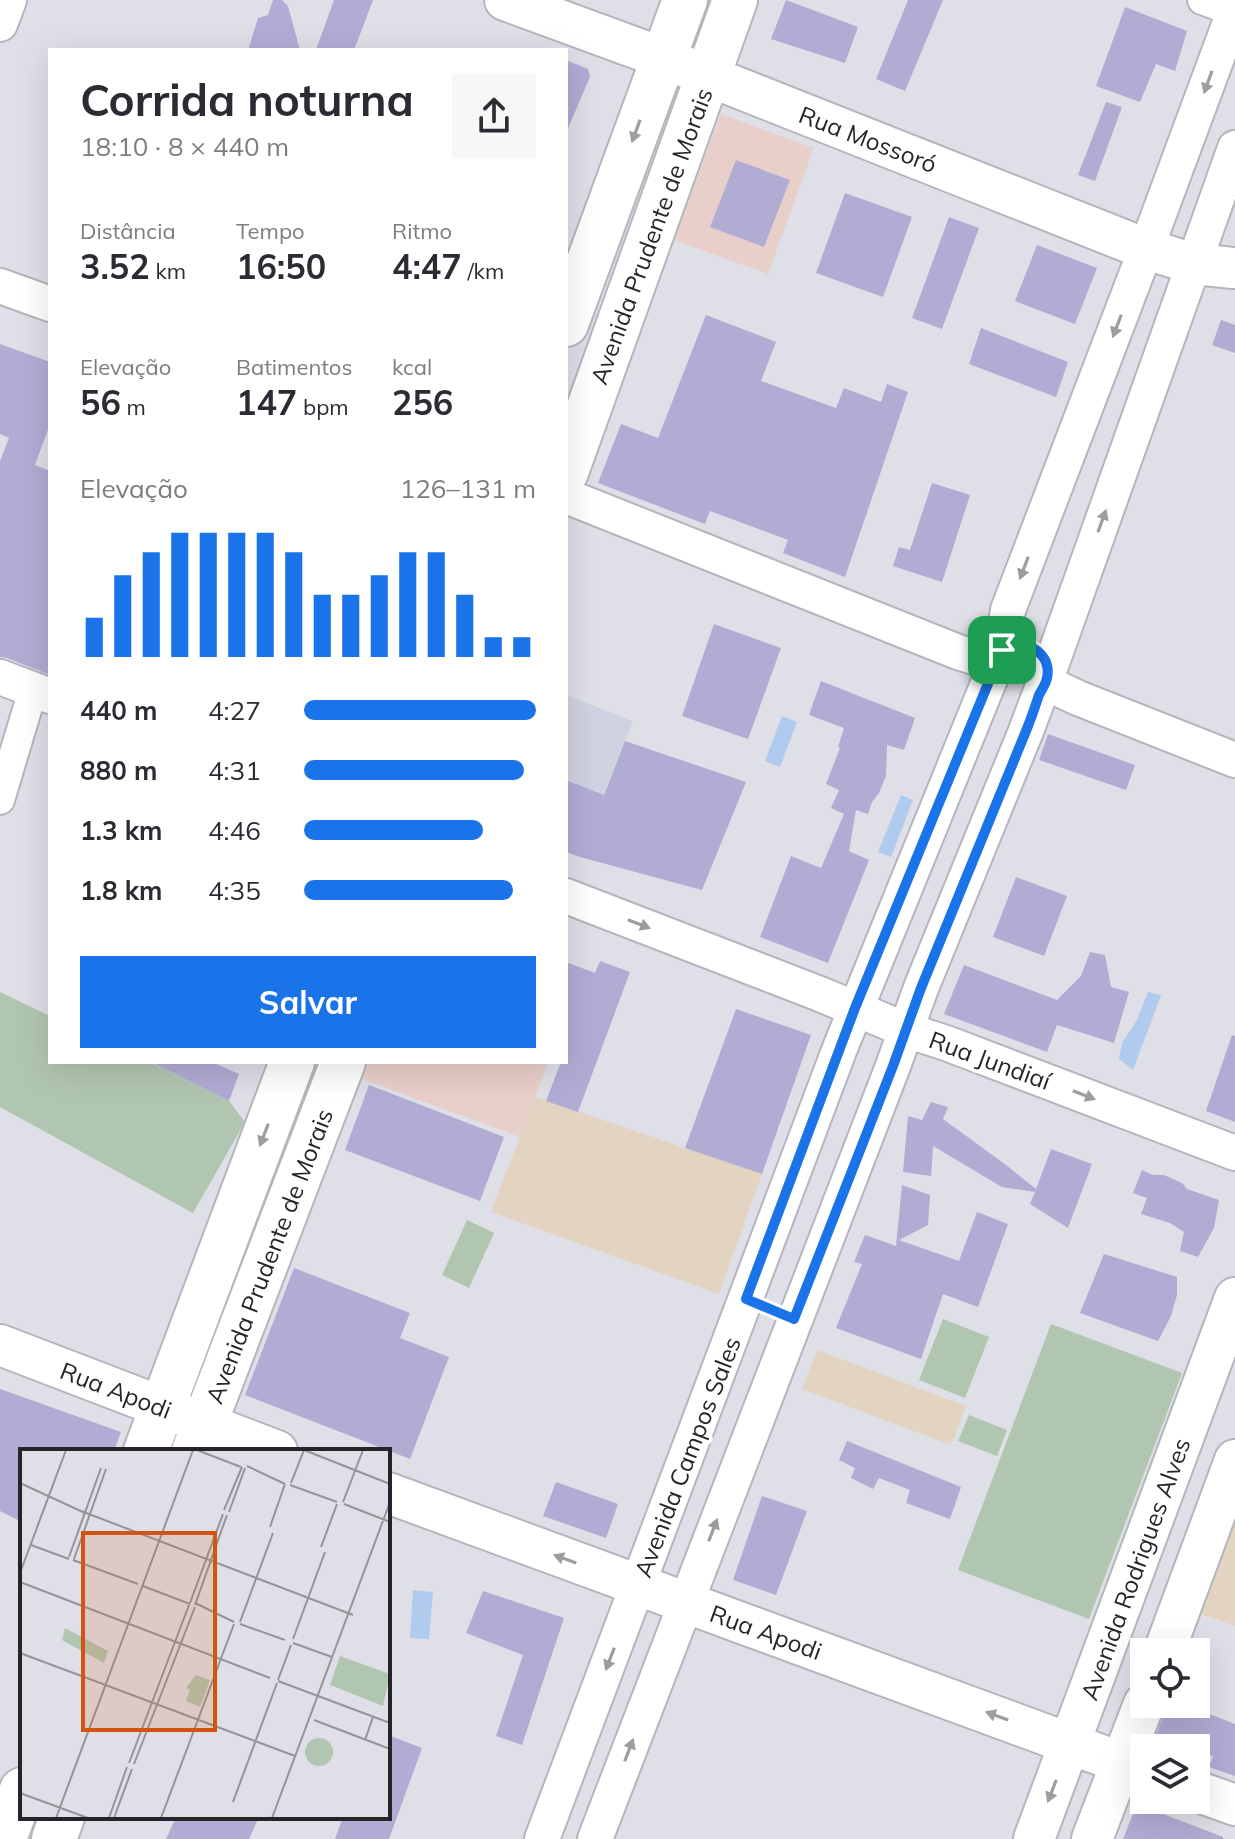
<!DOCTYPE html>
<html lang="pt">
<head>
<meta charset="utf-8">
<style>
  :root { --surface:#fff; --page:#f7f7f7; --text:#2b2b33; --muted:#7c7c81; --accent:#1a73e8 }
  body { margin:0; font-family:Mulish,sans-serif; background:var(--page); color:var(--text); height:100vh; display:flex; flex-direction:column; font-size:30px; white-space:nowrap }
  * { box-sizing:border-box; margin:0 }
  p { font-size:26px; color:var(--muted) }
  .icon { flex:none; width:44px; height:44px; fill:none; stroke:currentColor; stroke-width:2; stroke-linecap:round; stroke-linejoin:round }
  .map { position:relative; flex:1; overflow:hidden }
  .drawer { position:absolute; left:48px; top:48px; width:520px; height:1016px; display:flex; flex-direction:column; background:var(--surface); border-radius:0px; box-shadow:0 8px 32px #0002 }
  .drawer>* { flex:none }
  .controls { position:absolute; left:1130px; top:1638px; display:grid; gap:16px }
  .controls a { display:grid; place-items:center; width:80px; height:80px; border-radius:0px; background:var(--surface); box-shadow:0 8px 32px #0002; font-size:40px }
  .pin { position:absolute; display:grid; place-items:center; width:68px; height:68px; color:#fff; margin:-34px; border-radius:16px; box-shadow:0 4px 12px #0006 }
  .round { display:grid; place-items:center; flex:none; width:84px; height:84px; border-radius:0px; background:var(--page) }
  .summary { display:flex; align-items:center; justify-content:space-between; height:136px; padding:0 32px }
  h1 { font-size:44px; font-weight:700; line-height:60px }
  .metrics { display:grid; grid-template-columns:repeat(3,1fr); gap:12px; height:136px; padding:8px 32px }
  .metrics div { display:grid; align-content:center }
  .metrics b { font-size:34px; font-weight:700 }
  .metrics small { font-size:22px; font-weight:400 }
  .metrics p { font-size:22px }
  .chart { height:224px; padding:16px 32px }
  .chart p { display:flex; justify-content:space-between }
  .chart svg { width:100%; height:144px; margin-top:8px; stroke:var(--accent); stroke-width:6 }
  .primary-button { display:flex; gap:16px; margin-top:auto; padding:16px 32px }
  .primary-button a { flex:1; height:92px; border-radius:0px; background:var(--accent); color:#fff; font-size:32px; font-weight:700; line-height:92px; text-align:center }
  ul { padding:0 32px; list-style:none; font-size:26px }
  li { display:grid; grid-template-columns:128px 96px 1fr; align-items:center; height:60px }
  li i { height:20px; border-radius:10px; background:var(--accent) }
  .map>svg:first-child { display:block }
  .commercial { fill:#e9cfca }
  .built { fill:#d0d2e1 }
  .medical { fill:#e2d4c1 }
  .green { fill:#b1c6b0 }
  .water { fill:#b0cbed }
  .building { fill:#b1acd4 }
  .lines { fill:none; stroke-linecap:round; stroke-linejoin:round }
  .minor-casing { stroke:#b5b5bd; stroke-width:32 }
  .tertiary-casing { stroke:#b5b5bd; stroke-width:38 }
  .secondary-casing { stroke:#b5b5bd; stroke-width:44 }
  .primary-casing { stroke:#b5b5bd; stroke-width:48 }
  .minor { stroke:#fff; stroke-width:28 }
  .tertiary { stroke:#fff; stroke-width:34 }
  .secondary { stroke:#fff; stroke-width:40 }
  .primary { stroke:#fff; stroke-width:44 }
  .oneway { fill:#9d9d9f }
  .route-casing { stroke:#fff; stroke-width:16 }
  .route { stroke:#1a73e8; stroke-width:10 }
  .labels { text-anchor:middle; dominant-baseline:central; stroke-width:7; stroke-linejoin:round; paint-order:stroke }
  .street-label { font-size:24px; fill:#252529; stroke:#fff }
  .inset-road { fill:none; stroke:#94959b; stroke-width:2 }
  .view { fill:#d4540f; fill-opacity:0.15; stroke:#d4540f; stroke-width:4 }
  .inset-edge { fill:none; stroke:#252529; stroke-width:4 }
</style>
</head>
<body>
<div class="map">
<svg width="1235" height="1839" viewBox="0 0 1235 1839">
  <rect width="100%" height="100%" fill="#dedfe7"/>
  <g class="commercial">
    <polygon points="721,114 814,148 768,274 674,240"/>
    <polygon points="363,1062 548,1062 520,1137 357,1077"/>
  </g>
  <polygon class="built" points="566,695 633,721 603,795 566,780"/>
  <g class="medical">
    <polygon points="535,1097 762,1174 719,1294 491,1212"/>
    <polygon points="817,1350 966,1406 951,1445 802,1389"/>
    <polygon points="1235,1511 1235,1626 1198,1613"/>
  </g>
  <g class="green">
    <polygon points="0,992 50,1016 50,1062 150,1062 229,1101 245,1122 193,1213 0,1107"/>
    <polygon points="467,1220 494,1233 469,1288 442,1275"/>
    <polygon points="943,1319 989,1337 965,1398 919,1380"/>
    <polygon points="1051,1324 1182,1373 1089,1619 958,1570"/>
    <polygon points="969,1415 1007,1430 997,1456 958,1441"/>
  </g>
  <g class="water">
    <polygon points="782,716 797,722 780,767 765,761"/>
    <polygon points="901,795 913,800 891,857 878,852"/>
    <polygon points="1148,992 1161,995 1133,1070 1119,1059 1122,1043 1137,1020"/>
    <polygon points="413,1590 433,1592 429,1639 410,1638"/>
  </g>
  <g class="building">
    <polygon points="273,0 282,0 288,6 300,50 248,50 258,18 268,15"/>
    <polygon points="334,0 373,0 354,50 316,50"/>
    <polygon points="786,0 858,27 845,63 771,39"/>
    <polygon points="908,0 943,0 905,91 876,79"/>
    <polygon points="1125,7 1187,31 1175,71 1156,64 1140,102 1096,86"/>
    <polygon points="566,60 588,69 590,77 566,133"/>
    <polygon points="1106,102 1122,107 1095,181 1078,175"/>
    <polygon points="736,160 790,180 764,247 710,227"/>
    <polygon points="845,193 912,217 883,297 816,273"/>
    <polygon points="949,217 979,228 942,329 912,318"/>
    <polygon points="1037,245 1097,268 1075,324 1015,301"/>
    <polygon points="706,315 776,342 761,381 836,408 844,388 881,402 887,384 908,392 845,577 783,553 788,540 710,511 705,524 598,483 621,424 658,438"/>
    <polygon points="1221,320 1235,325 1235,353 1212,345"/>
    <polygon points="981,328 1068,362 1056,397 969,364"/>
    <polygon points="0,344 50,362 50,424 35,465 50,471 50,675 7,658 0,657 0,461 9,438 0,434"/>
    <polygon points="932,483 970,495 942,582 893,566 899,547 910,550"/>
    <polygon points="714,624 781,648 748,739 682,716"/>
    <polygon points="821,681 915,718 904,750 887,745 886,776 879,793 872,802 868,814 856,810 849,851 869,860 828,963 760,937 791,856 821,868 844,814 831,808 839,790 826,784 840,748 838,747 844,728 809,715"/>
    <polygon points="1048,734 1135,765 1126,790 1039,760"/>
    <polygon points="625,741 746,782 702,890 580,857 566,852 566,780 604,795"/>
    <polygon points="1016,877 1067,896 1044,956 993,937"/>
    <polygon points="1090,952 1105,955 1111,987 1129,992 1114,1043 1057,1025 1047,1052 944,1014 964,965 1057,1000 1081,976"/>
    <polygon points="600,961 630,972 578,1112 546,1101 561,1062 566,1062 566,962 595,973"/>
    <polygon points="736,1009 811,1035 762,1174 685,1148"/>
    <polygon points="1232,1035 1235,1036 1235,1122 1206,1111"/>
    <polygon points="151,1062 212,1062 239,1074 229,1101"/>
    <polygon points="369,1085 504,1137 480,1201 345,1150"/>
    <polygon points="931,1102 948,1107 943,1119 1006,1165 1036,1189 1051,1149 1092,1164 1068,1228 1030,1204 1035,1192 1002,1187 933,1146 931,1176 903,1172 908,1116 922,1120"/>
    <polygon points="1142,1170 1153,1175 1164,1175 1182,1183 1187,1189 1219,1200 1214,1228 1198,1257 1180,1251 1184,1232 1170,1223 1141,1214 1147,1198 1133,1193"/>
    <polygon points="902,1185 930,1195 928,1225 899,1240 959,1261 977,1212 1008,1224 978,1307 943,1294 921,1359 836,1328 862,1264 854,1262 865,1235 896,1246"/>
    <polygon points="1104,1254 1177,1277 1177,1295 1171,1316 1158,1341 1080,1313"/>
    <polygon points="294,1268 410,1313 400,1338 449,1357 410,1459 245,1395"/>
    <polygon points="0,1389 121,1432 114,1451 22,1451 22,1522 0,1511"/>
    <polygon points="847,1441 961,1487 950,1519 906,1503 910,1490 879,1478 873,1489 851,1478 855,1468 839,1460"/>
    <polygon points="556,1482 618,1504 606,1538 543,1516"/>
    <polygon points="762,1496 807,1511 776,1595 733,1580"/>
    <polygon points="483,1591 564,1618 522,1745 496,1736 523,1655 466,1633"/>
    <polygon points="1166,1704 1184,1704 1235,1724 1235,1776 1209,1767 1213,1756 1196,1750 1196,1748 1189,1748 1156,1736 1165,1712"/>
    <polygon points="388,1735 422,1748 389,1839 335,1839 343,1817 388,1817"/>
    <polygon points="1137,1804 1223,1837 1223,1839 1123,1839"/>
    <polygon points="176,1817 259,1817 249,1839 166,1839"/>
  </g>
  <g class="lines">
    <g class="minor-casing">
      <g id="minor">
        <polyline points="1202,0 1235,12"/>
        <polyline points="0,800 33,690"/>
      </g>
    </g>
    <g class="tertiary-casing">
      <g id="tertiary">
        <polyline points="0,24 9,0"/>
        <polyline points="0,286 50,304"/>
        <polyline points="566,496 958,652 993,663"/>
        <polyline points="1002,650 1008,610 1146,249 1235,9"/>
        <polyline points="1048,674 1235,148"/>
        <polyline points="0,677 50,696"/>
        <polyline points="1046,683 1078,698 1235,760"/>
        <polyline points="566,896 820,994 906,1030 946,1043 1235,1153"/>
        <polyline points="542,1839 840,1048 992,674"/>
        <polyline points="595,1839 893,1066 921,988 1026,731 1041,691"/>
      </g>
    </g>
    <g class="secondary-casing">
      <g id="secondary">
        <polyline points="505,0 663,58 1146,249 1194,264 1233,268"/>
        <polyline points="0,1345 277,1451"/>
        <path d="M 388,1493 C 640,1587 892,1677 1144,1771"/>
        <polyline points="1164,1652 1235,1460"/>
        <polyline points="1196,1791 1235,1805"/>
        <polyline points="1034,1839 1235,1298"/>
        <polyline points="1092,1839 1144,1704"/>
      </g>
    </g>
    <g class="primary-casing">
      <g id="primary">
        <polyline points="566,324 685,0"/>
        <polyline points="566,472 735,0"/>
        <polyline points="146,1451 292,1062"/>
        <polyline points="194,1451 343,1062"/>
        <polyline points="4,1839 22,1790"/>
        <polyline points="54,1839 62,1817"/>
      </g>
    </g>
    <use href="#minor" class="minor"/>
    <use href="#tertiary" class="tertiary"/>
    <use href="#secondary" class="secondary"/>
    <use href="#primary" class="primary"/>
  </g>
  <defs><path id="oneway-solid" d="M-6-.8H1V-3.2L6.5 0L1 3.2V.8H-6Z" transform="scale(2)"/></defs>
  <g class="oneway">
    <use href="#oneway-solid" transform="translate(1208 82) rotate(110)"/>
    <use href="#oneway-solid" transform="translate(636 131) rotate(110)"/>
    <use href="#oneway-solid" transform="translate(1117 326) rotate(111)"/>
    <use href="#oneway-solid" transform="translate(1102 521) rotate(-70)"/>
    <use href="#oneway-solid" transform="translate(1024 568) rotate(111)"/>
    <use href="#oneway-solid" transform="translate(639 924) rotate(21)"/>
    <use href="#oneway-solid" transform="translate(1084 1095) rotate(21)"/>
    <use href="#oneway-solid" transform="translate(264 1135) rotate(111)"/>
    <use href="#oneway-solid" transform="translate(713 1530) rotate(-69)"/>
    <use href="#oneway-solid" transform="translate(565 1559) rotate(-160)"/>
    <use href="#oneway-solid" transform="translate(610 1659) rotate(111)"/>
    <use href="#oneway-solid" transform="translate(997 1716) rotate(-160)"/>
    <use href="#oneway-solid" transform="translate(629 1750) rotate(-69)"/>
    <use href="#oneway-solid" transform="translate(1052 1791) rotate(111)"/>
  </g>
  <g class="lines">
    <g class="route-casing">
      <path id="route" d="M 1019,644 C 1037,646 1051,659 1047,678 C 1046,684 1042,689 1039,695 C 1035,707 1031,719 1026,731 L 921,988 L 893,1066 L 794,1319 L 746,1299 L 855,1008 L 992,674 C 993,657 1002,647 1019,644 Z"/>
    </g>
    <use href="#route" class="route"/>
  </g>
  <g class="labels">
    <g class="street-label">
      <text transform="translate(868 139) rotate(21)">Rua Mossoró</text>
      <text transform="translate(651 236) rotate(-70)">Avenida Prudente de Morais</text>
      <text transform="translate(990 1060) rotate(20)">Rua Jundiaí</text>
      <text transform="translate(269 1256) rotate(-69)">Avenida Prudente de Morais</text>
      <text transform="translate(116 1390) rotate(21)">Rua Apodi</text>
      <text transform="translate(687 1457) rotate(-69)">Avenida Campos Sales</text>
      <text transform="translate(1135 1569) rotate(-70)">Avenida Rodrigues Alves</text>
      <text transform="translate(766 1632) rotate(20)">Rua Apodi</text>
    </g>
  </g>
  <g transform="translate(20 1449)">
    <rect width="370" height="370" fill="#dedfe7"/>
    <path d="M 45,179 L 88,202 L 84,214 L 42,191 ZM 320,207 L 370,225 L 363,257 L 310,236 ZM 176,226 L 190,231 L 180,258 L 166,252 L 170,241 L 166,239 ZM285 303a14 14 0 1 1 28 0a14 14 0 1 1-28 0Z" fill="#b1c6b0"/>
    <path class="inset-road" d="M 177,1 L 221,18M 284,1 L 370,35M 227,17 L 265,35M 0,34 L 65,64M 271,34 L 284,1M 270,36 L 317,53M 323,53 L 343,1M 324,55 L 370,73M 204,61 L 222,18M 61,62 L 333,166M 209,63 L 225,19M 250,78 L 265,35M 11,96 L 49,110M 301,98 L 317,55M 49,108 L 81,19M 54,110 L 86,20M 53,111 L 118,135M 0,124 L 46,1M 0,133 L 250,229M 123,137 L 170,155M 170,154 L 203,65M 175,154 L 214,173M 175,156 L 207,66M 220,173 L 253,84M 220,175 L 265,191M 273,190 L 305,103M 273,194 L 312,208M 0,204 L 275,307M 258,231 L 271,196M 258,232 L 370,274M 294,271 L 370,300M 345,291 L 353,268M 109,314 L 169,156M 114,315 L 175,158M 0,344 L 68,369M 213,353 L 257,234M 36,369 L 173,1M 89,369 L 107,318M 94,369 L 112,320M 141,369 L 214,175M 252,369 L 370,53"/>
    <path class="view" d="M 63,84 L 195,84 L 195,281 L 63,281 Z"/>
    <rect width="370" height="370" class="inset-edge"/>
  </g>
</svg>
<div class="controls">
<a><svg class="icon" aria-label="locate" viewBox="0 0 24 24"><circle cx="12" cy="12" r="6"/><path d="M12 2v4M12 18v4M2 12h4M18 12h4"/></svg></a>
<a><svg class="icon" aria-label="layers" viewBox="0 0 24 24"><path d="M12 4l9 5-9 5-9-5zM3 14l9 5 9-5"/></svg></a>
</div>
<div class="pin" style="left:1002px;top:650px;background:#1e9e55"><svg class="icon" aria-label="arrive" viewBox="0 0 24 24"><path d="M6 21V4h12l-3 4 3 4H6"/></svg></div>
<section class="drawer">
<div class="summary"><div><h1>Corrida noturna</h1><p>18:10 · 8 × 440 m</p></div><a class="round"><svg class="icon" aria-label="share" viewBox="0 0 24 24"><path d="M12 15V3M7 8l5-5 5 5M5 13v7h14v-7"/></svg></a></div>
<div class="metrics">
<div><p>Distância</p><b>3.52<small> km</small></b></div>
<div><p>Tempo</p><b>16:50</b></div>
<div><p>Ritmo</p><b>4:47<small> /km</small></b></div>
</div>
<div class="metrics">
<div><p>Elevação</p><b>56<small> m</small></b></div>
<div><p>Batimentos</p><b>147<small> bpm</small></b></div>
<div><p>kcal</p><b>256</b></div>
</div>
<div class="chart"><p><span>Elevação</span>126–131 m</p>
<svg viewBox="0 0 160 44" preserveAspectRatio="none"><path d="M5 44V32M15 44V19M25 44V12M35 44V6M45 44V6M55 44V6M65 44V6M75 44V12M85 44V25M95 44V25M105 44V19M115 44V12M125 44V12M135 44V25M145 44V38M155 44V38"/></svg>
</div>
<ul>
<li><b>440 m</b>4:27<i style="width:100%"></i></li>
<li><b>880 m</b>4:31<i style="width:95%"></i></li>
<li><b>1.3 km</b>4:46<i style="width:77%"></i></li>
<li><b>1.8 km</b>4:35<i style="width:90%"></i></li>
</ul>
<div class="primary-button"><a>Salvar</a></div>
</section>
</div>
</body>
</html>
